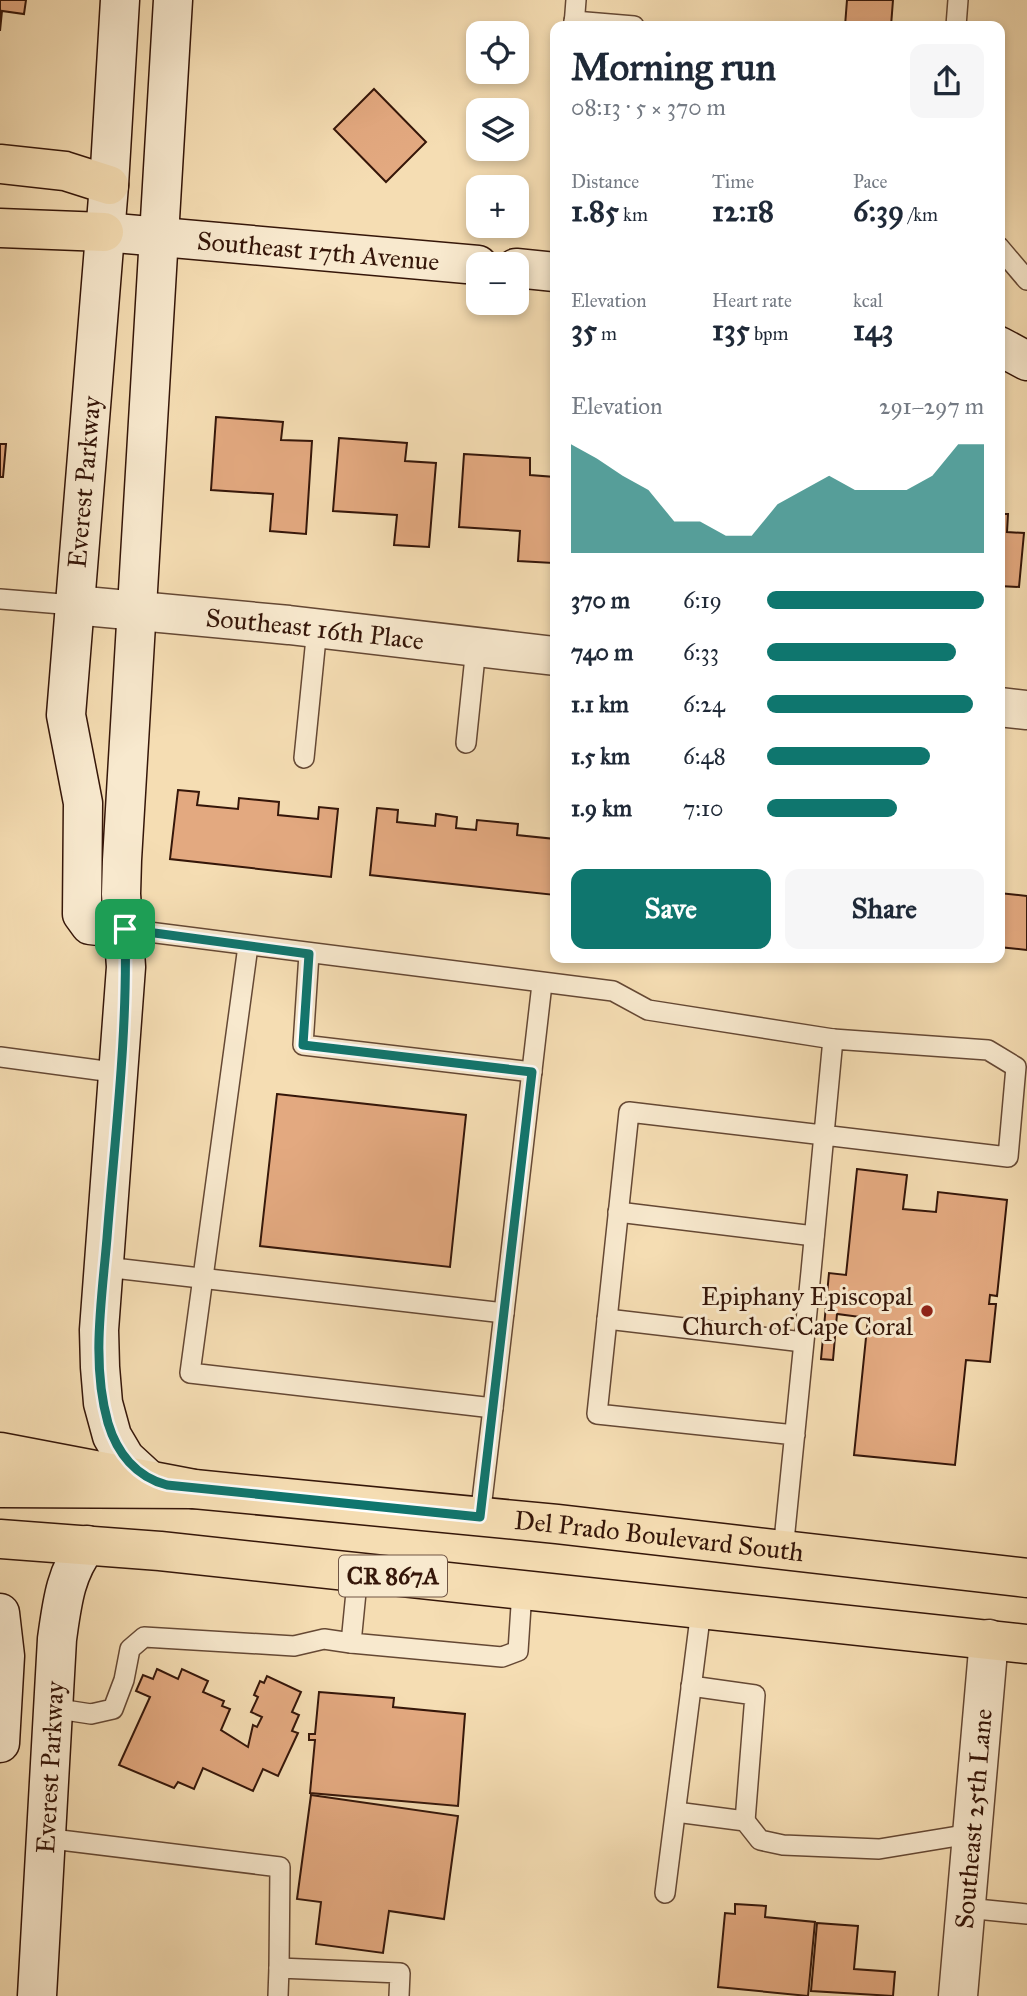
<!DOCTYPE html>
<html lang="en">
<head>
<meta charset="utf-8">
<style>
  :root { --surface:#fff; --page:#f6f6f7; --text:#1f2937; --muted:#747a83; --accent:#0f766e }
  body { margin:0; font-family:"IM FELL Great Primer",serif; background:var(--page); color:var(--text); height:100vh; display:flex; flex-direction:column; font-size:26px; white-space:nowrap }
  * { box-sizing:border-box; margin:0 }
  p { font-size:23px; color:var(--muted) }
  .icon { flex:none; width:38px; height:38px; fill:none; stroke:currentColor; stroke-width:2; stroke-linecap:round; stroke-linejoin:round }
  .map { position:relative; flex:1; overflow:hidden }
  .panel { position:absolute; left:550px; top:21px; width:455px; height:942px; display:flex; flex-direction:column; background:var(--surface); border-radius:14px; box-shadow:0 4px 10px #0003 }
  .panel>* { flex:none }
  .controls { position:absolute; left:466px; top:21px; display:grid; gap:14px }
  .controls a { display:grid; place-items:center; width:63px; height:63px; border-radius:14px; background:var(--surface); box-shadow:0 4px 10px #0003; font-size:35px }
  .pin { position:absolute; display:grid; place-items:center; width:60px; height:60px; color:#fff; margin:-30px; border-radius:14px; box-shadow:0 4px 10px #0006 }
  .round { display:grid; place-items:center; flex:none; width:74px; height:74px; border-radius:14px; background:var(--page) }
  .overview { display:flex; align-items:center; justify-content:space-between; height:119px; padding:0 21px }
  h1 { font-size:38px; font-weight:800; line-height:52px }
  .stats { display:grid; grid-template-columns:repeat(3,1fr); gap:10px; height:119px; padding:7px 21px }
  .stats div { display:grid; align-content:center }
  .stats b { font-size:30px; font-weight:800 }
  .stats small { font-size:19px; font-weight:400 }
  .stats p { font-size:19px }
  .chart { height:196px; padding:14px 21px }
  .chart p { display:flex; justify-content:space-between }
  .chart svg { width:100%; height:126px; margin-top:7px; fill:var(--accent); opacity:.7 }
  .action { display:flex; gap:14px; margin-top:auto; padding:14px 21px }
  .action a { flex:1; height:80px; border-radius:14px; background:var(--accent); color:#fff; font-size:28px; font-weight:800; line-height:80px; text-align:center }
  .action a+a { background:var(--page); color:var(--text) }
  ul { padding:0 21px; list-style:none; font-size:23px }
  li { display:grid; grid-template-columns:112px 84px 1fr; align-items:center; height:52px }
  li i { height:18px; border-radius:9px; background:var(--accent) }
  .map>svg:first-child { display:block }
  .building { fill:#e3a980; stroke:#351609; stroke-width:2 }
  .lines { fill:none; stroke-linecap:round; stroke-linejoin:round }
  .lane-casing { stroke:#654834; stroke-width:22 }
  .street-casing { stroke:#654834; stroke-width:41 }
  .secondary-casing { stroke:#351609; stroke-width:41 }
  .primary-casing { stroke:#351609; stroke-width:41 }
  .highway-casing { stroke:#351609; stroke-width:41 }
  .lane { stroke:#f8e9ce; stroke-width:19 }
  .street { stroke:#f8e9ce; stroke-width:38 }
  .secondary { stroke:#f8e9ce; stroke-width:38 }
  .primary { stroke:#f5ddb3; stroke-width:38 }
  .highway { stroke:#f5ddb3; stroke-width:38 }
  .route-casing { stroke:#fff; stroke-width:14 }
  .route { stroke:#0f766e; stroke-width:9 }
  .poi-dot { fill:#8f2418; stroke:#f8e9ce; stroke-width:2.5 }
  .labels { text-anchor:middle; dominant-baseline:central; stroke-width:6; stroke-linejoin:round; paint-order:stroke }
  .shield { fill:#f8e9ce; stroke:#705544; stroke-width:2 }
  .shield-label { font-size:24px; font-weight:bold; fill:#351609 }
  .street-label { font-size:26px; fill:#351609; stroke:#f8e9ce }
  .poi-label { font-size:26px; fill:#351609; stroke:#f8e9ce; text-anchor:end }
</style>
</head>
<body>
<div class="map">
<svg width="1027" height="1996" viewBox="0 0 1027 1996">
  <rect width="100%" height="100%" fill="#f5ddb3"/>
  <filter id="stains"><feTurbulence type="fractalNoise" baseFrequency=".00286" numOctaves="4"/><feColorMatrix values="0 0 0 0 .2 0 0 0 0 .09 0 0 0 0 .02 0 0 0 .5 -.17"/></filter>
  <radialGradient id="worn" r=".72"><stop offset=".6" stop-color="#630" stop-opacity="0"/><stop offset="1" stop-color="#630" stop-opacity=".3"/></radialGradient>
  <g class="building">
    <polygon points="0,0 26,0 24,14 2,11 0,31"/>
    <polygon points="847,0 893,0 891,26 845,26"/>
    <polygon points="374,89 426,142 386,182 334,129"/>
    <polygon points="216,417 283,422 281,440 312,441 306,534 270,531 273,494 211,490"/>
    <polygon points="339,438 407,443 405,461 436,463 429,547 394,545 397,515 333,511"/>
    <polygon points="0,444 6,444 3,477 0,477"/>
    <polygon points="464,454 530,458 530,475 555,477 553,563 518,561 520,531 459,527"/>
    <polygon points="999,514 1008,514 1007,532 1024,533 1019,587 999,586"/>
    <polygon points="178,790 199,792 197,805 238,809 239,798 279,802 278,815 318,819 319,807 338,809 331,877 170,859"/>
    <polygon points="377,808 398,810 397,822 435,826 436,814 457,817 456,828 476,830 477,820 518,824 517,835 555,839 555,895 370,875"/>
    <polygon points="999,893 1027,896 1027,950 999,947"/>
    <polygon points="277,1094 466,1115 450,1267 260,1246"/>
    <polygon points="857,1169 907,1175 903,1209 936,1212 938,1192 1007,1200 997,1296 990,1295 989,1304 996,1304 990,1362 966,1360 955,1465 854,1455 868,1318 837,1314 833,1360 821,1359 829,1273 846,1275"/>
    <polygon points="157,1669 178,1679 182,1669 208,1681 203,1692 224,1701 222,1706 230,1709 221,1730 248,1747 253,1725 257,1727 262,1717 251,1712 258,1697 254,1695 260,1681 264,1683 267,1676 301,1692 292,1712 299,1715 292,1731 298,1733 278,1776 263,1769 253,1791 203,1768 194,1789 178,1782 174,1788 119,1765 150,1697 136,1691 143,1675 153,1679"/>
    <polygon points="319,1692 394,1698 393,1707 465,1714 458,1806 310,1793 315,1740 309,1740 309,1734 315,1734"/>
    <polygon points="311,1795 458,1816 444,1919 389,1911 383,1953 316,1944 321,1902 297,1899"/>
    <polygon points="735,1904 766,1906 765,1917 815,1922 808,1996 718,1987 725,1913 735,1914"/>
    <polygon points="817,1923 858,1926 854,1969 895,1972 893,1996 811,1991"/>
  </g>
  <g class="lines">
    <g class="lane-casing">
      <g id="lane">
        <polyline points="574,21 634,26"/>
        <polyline points="574,26 576,0"/>
        <polyline points="956,26 958,0"/>
        <polyline points="999,247 1027,280"/>
        <polyline points="0,599 74,605"/>
        <polyline points="466,743 476,647"/>
        <polyline points="304,758 317,628"/>
        <polyline points="125,929 613,991 648,1010 833,1039"/>
        <polyline points="248,946 190,1373 493,1408 542,984"/>
        <polyline points="309,954 303,1045 532,1072"/>
        <polyline points="0,1057 120,1073"/>
        <polyline points="618,1212 814,1236"/>
        <polyline points="105,1267 504,1313"/>
        <polyline points="607,1319 803,1342"/>
        <polyline points="480,1517 493,1408"/>
        <path d="M 783,1551 C 801,1380 817,1210 833,1039 L 988,1050 L 1016,1067 L 1008,1157 L 629,1112 L 597,1414 L 795,1435"/>
        <polyline points="358,1572 351,1643 502,1657 518,1651 522,1591"/>
        <polyline points="691,1686 755,1695 745,1821"/>
        <polyline points="52,1708 91,1714 113,1709 124,1680 130,1649 144,1637 294,1646 324,1639 351,1643"/>
        <polyline points="676,1812 745,1821 760,1840 783,1845 879,1849 970,1834"/>
        <polyline points="44,1838 280,1867 279,1968"/>
        <polyline points="665,1893 701,1610"/>
        <polyline points="966,1908 1027,1914"/>
        <polyline points="278,1996 279,1968 400,1973 399,1996"/>
      </g>
    </g>
    <g class="street-casing">
      <g id="street">
        <path id="s1" d="M 74,605 L 289,625 L 555,656"/>
        <polyline points="999,707 1027,710"/>
        <path id="s2" d="M 958,1996 L 989,1639"/>
      </g>
    </g>
    <g class="secondary-casing">
      <g id="secondary">
        <polyline points="120,0 109,185 66,715 83,803 82,914 90,925 125,929"/>
        <path id="s3" d="M 104,232 L 478,265"/>
        <polyline points="516,268 555,272"/>
        <polyline points="999,346 1027,361"/>
        <polyline points="150,1481 125,1458 112,1436 103,1403 100,1367 99,1330 126,967 121,894 122,860 173,0"/>
        <polyline points="0,1613 5,1656 0,1743"/>
        <path id="s4" d="M 37,1996 L 57,1639 C 62,1604 65,1573 87,1545"/>
      </g>
    </g>
    <g class="primary-casing">
      <g id="primary">
        <path id="s5" d="M 0,1452 L 194,1489 L 557,1524 L 1027,1578"/>
        <polyline points="0,1539 160,1551 1027,1644"/>
      </g>
    </g>
    <g class="highway-casing">
      <g id="highway">
        <polyline points="0,164 65,171 109,185"/>
        <polyline points="0,228 104,232"/>
        <polyline points="0,1488 194,1489"/>
      </g>
    </g>
    <use href="#lane" class="lane"/>
    <use href="#street" class="street"/>
    <use href="#secondary" class="secondary"/>
    <use href="#primary" class="primary"/>
    <use href="#highway" class="highway"/>
  </g>
  <g class="lines">
    <g class="route-casing">
      <path id="route" d="M 125,929 L 309,954 L 303,1045 L 532,1072 L 480,1517 L 167,1485 C 136,1477 117,1453 108,1423 C 91,1363 102,1298 107,1238 C 115,1135 128,1032 125,929 Z"/>
    </g>
    <use href="#route" class="route"/>
  </g>
  <circle class="poi-dot" cx="927" cy="1311" r="7"/>
  <g class="labels">
    <rect class="shield" x="339" y="1555.5" width="108" height="41" rx="5"/>
    <g class="shield-label">
      <text x="393" y="1576">CR 867A</text>
    </g>
    <g class="street-label">
      <text stroke="none"><textPath href="#s3" startOffset="215">Southeast 17th Avenue</textPath></text>
      <text transform="translate(84 482) rotate(-85)">Everest Parkway</text>
      <text stroke="none"><textPath href="#s1" startOffset="242">Southeast 16th Place</textPath></text>
      <text stroke="none"><textPath href="#s5" startOffset="665">Del Prado Boulevard South</textPath></text>
      <text stroke="none"><textPath href="#s4" startOffset="229">Everest Parkway</textPath></text>
      <text stroke="none"><textPath href="#s2" startOffset="178">Southeast 25th Lane</textPath></text>
    </g>
    <g class="poi-label">
      <text x="913" y="1296">Epiphany Episcopal<tspan x="913" dy="30">Church of Cape Coral</tspan></text>
    </g>
  </g>
  <rect width="100%" height="100%" filter="url(#stains)"/>
  <rect width="100%" height="100%" fill="url(#worn)"/>
</svg>
<div class="controls">
<a><svg class="icon" aria-label="locate" viewBox="0 0 24 24"><circle cx="12" cy="12" r="6"/><path d="M12 2v4M12 18v4M2 12h4M18 12h4"/></svg></a>
<a><svg class="icon" aria-label="layers" viewBox="0 0 24 24"><path d="M12 4l9 5-9 5-9-5zM3 14l9 5 9-5"/></svg></a>
<a>+</a>
<a>−</a>
</div>
<div class="pin" style="left:125px;top:929px;background:#1e9e55"><svg class="icon" aria-label="arrive" viewBox="0 0 24 24"><path d="M6 21V4h12l-3 4 3 4H6"/></svg></div>
<section class="panel">
<div class="overview"><div><h1>Morning run</h1><p>08:13 · 5 × 370 m</p></div><a class="round"><svg class="icon" aria-label="share" viewBox="0 0 24 24"><path d="M12 15V3M7 8l5-5 5 5M5 13v7h14v-7"/></svg></a></div>
<div class="stats">
<div><p>Distance</p><b>1.85<small> km</small></b></div>
<div><p>Time</p><b>12:18</b></div>
<div><p>Pace</p><b>6:39<small> /km</small></b></div>
</div>
<div class="stats">
<div><p>Elevation</p><b>35<small> m</small></b></div>
<div><p>Heart rate</p><b>135<small> bpm</small></b></div>
<div><p>kcal</p><b>143</b></div>
</div>
<div class="chart"><p><span>Elevation</span>291–297 m</p>
<svg viewBox="0 0 160 44" preserveAspectRatio="none"><path d="M0 44V6L10 11L20 17L30 22L40 33L50 33L60 38L70 38L80 27L90 22L100 17L110 22L120 22L130 22L140 17L150 6L160 6V44z"/></svg>
</div>
<ul>
<li><b>370 m</b>6:19<i style="width:100%"></i></li>
<li><b>740 m</b>6:33<i style="width:87%"></i></li>
<li><b>1.1 km</b>6:24<i style="width:95%"></i></li>
<li><b>1.5 km</b>6:48<i style="width:75%"></i></li>
<li><b>1.9 km</b>7:10<i style="width:60%"></i></li>
</ul>
<div class="action"><a>Save</a><a>Share</a></div>
</section>
</div>
</body>
</html>
